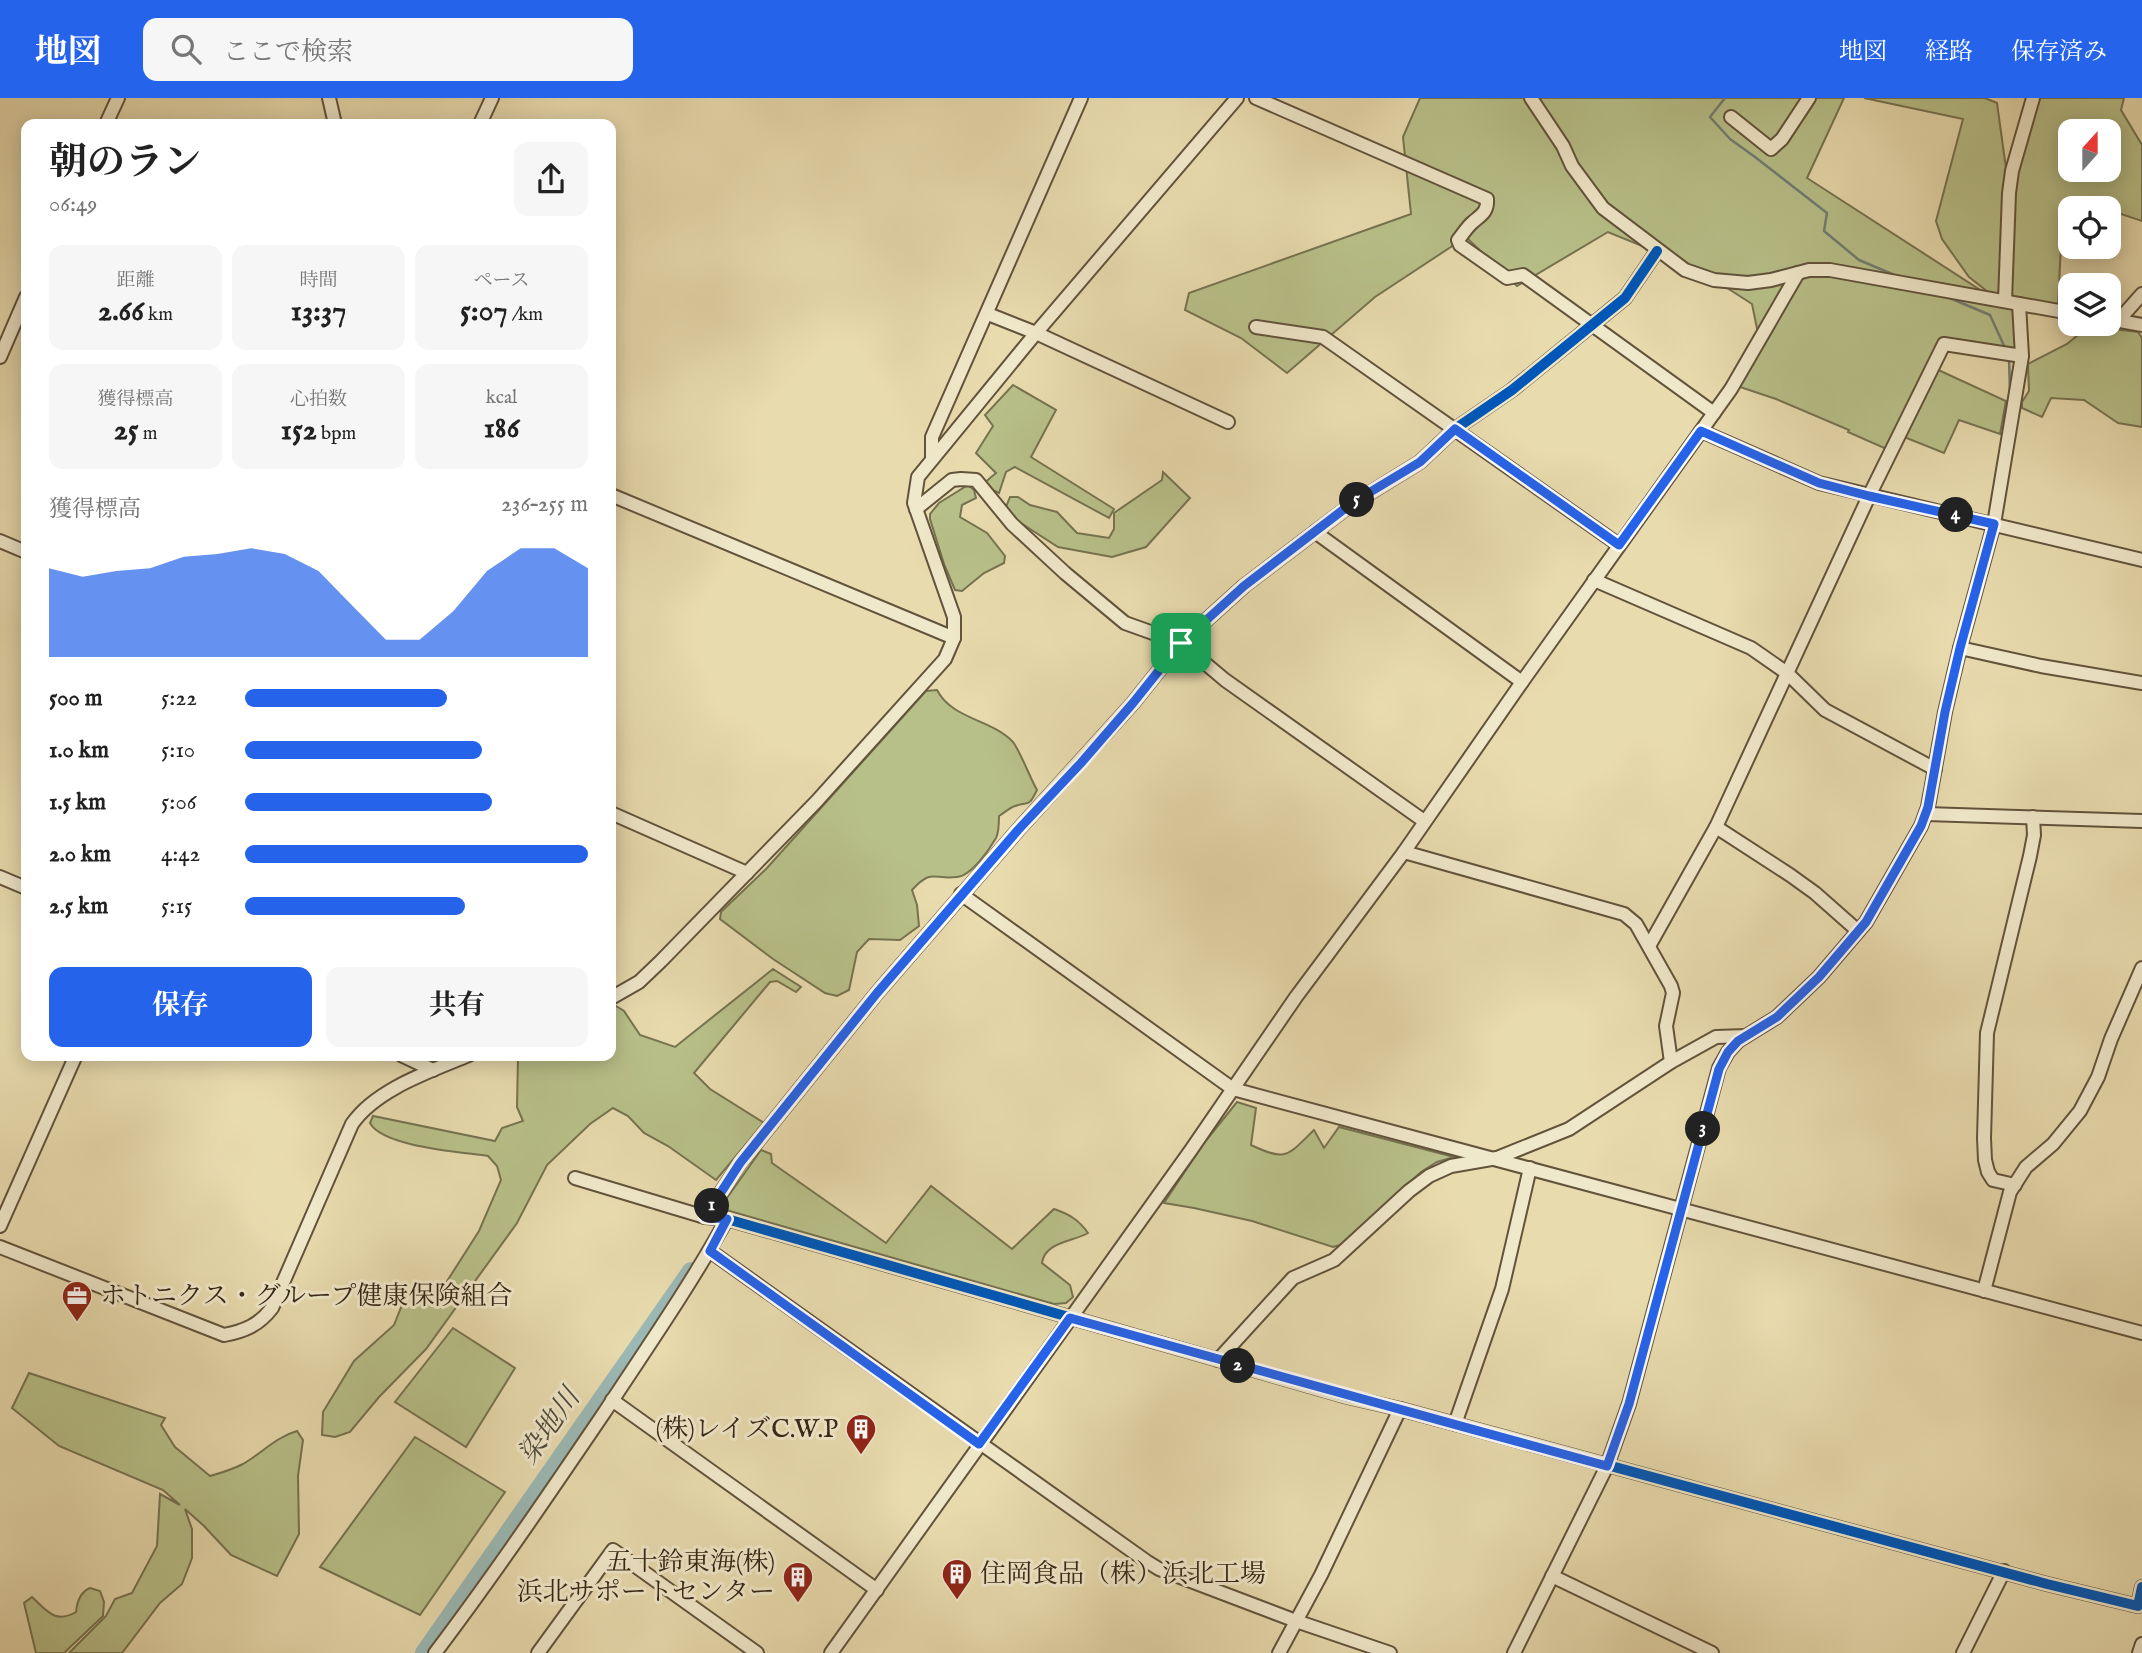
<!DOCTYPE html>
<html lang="ja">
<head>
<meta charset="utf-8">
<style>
  :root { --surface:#fff; --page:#f6f6f6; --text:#222; --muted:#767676; --accent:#2563eb }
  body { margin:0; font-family:"IM FELL English","Noto Serif JP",serif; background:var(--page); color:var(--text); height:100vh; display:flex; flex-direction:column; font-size:26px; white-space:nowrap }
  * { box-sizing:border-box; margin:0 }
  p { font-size:23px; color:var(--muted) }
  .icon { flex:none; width:38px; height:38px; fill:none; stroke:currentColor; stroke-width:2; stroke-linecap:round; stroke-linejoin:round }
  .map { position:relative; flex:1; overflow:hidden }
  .details { position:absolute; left:21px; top:21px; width:595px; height:942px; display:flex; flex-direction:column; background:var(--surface); border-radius:14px; box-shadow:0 4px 18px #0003 }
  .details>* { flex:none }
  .needle { width:46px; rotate:21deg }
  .fabs { position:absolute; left:2058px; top:21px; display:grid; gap:14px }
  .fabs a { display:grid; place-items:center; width:63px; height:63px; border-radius:14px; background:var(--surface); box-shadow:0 4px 18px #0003; font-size:35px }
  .pin { position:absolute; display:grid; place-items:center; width:60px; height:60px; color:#fff; margin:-30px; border-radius:14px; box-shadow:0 4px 10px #0006 }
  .km { position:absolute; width:35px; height:35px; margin:-18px; border-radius:50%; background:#222; color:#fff; font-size:19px; line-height:35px; text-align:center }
  .round { display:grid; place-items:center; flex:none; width:74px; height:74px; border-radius:14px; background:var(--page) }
  .overview { display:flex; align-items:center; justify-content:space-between; height:119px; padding:0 28px }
  h1 { font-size:38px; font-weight:700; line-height:52px }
  .figures { display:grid; grid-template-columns:repeat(3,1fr); gap:10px; height:119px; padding:7px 28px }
  .figures div { display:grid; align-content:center; border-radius:14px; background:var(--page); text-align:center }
  .figures b { font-size:30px; font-weight:700 }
  .figures small { font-size:19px; font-weight:400 }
  .figures p { font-size:19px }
  .chart { height:196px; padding:14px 28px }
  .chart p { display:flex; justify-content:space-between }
  .chart svg { width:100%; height:126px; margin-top:7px; fill:var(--accent); opacity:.7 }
  .primary-button { display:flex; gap:14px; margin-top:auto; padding:14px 28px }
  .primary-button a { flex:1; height:80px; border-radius:14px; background:var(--accent); color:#fff; font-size:28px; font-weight:700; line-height:80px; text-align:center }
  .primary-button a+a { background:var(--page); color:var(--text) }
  ul { padding:0 28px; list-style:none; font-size:23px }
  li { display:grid; grid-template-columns:112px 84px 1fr; align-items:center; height:52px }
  li i { height:18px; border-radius:9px; background:var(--accent) }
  header { display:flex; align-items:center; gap:42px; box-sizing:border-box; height:98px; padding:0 35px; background:var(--accent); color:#fff }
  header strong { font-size:33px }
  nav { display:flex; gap:38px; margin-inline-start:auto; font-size:24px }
  .search { width:490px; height:63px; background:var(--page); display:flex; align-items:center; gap:18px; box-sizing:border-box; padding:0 24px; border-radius:14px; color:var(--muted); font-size:26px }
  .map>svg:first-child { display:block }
  .green { fill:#b8c089; stroke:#767350; stroke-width:2; fill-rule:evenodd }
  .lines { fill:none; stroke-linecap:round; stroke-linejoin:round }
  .stream { stroke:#727e75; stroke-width:2.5 }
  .river { stroke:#9bb9b5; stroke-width:18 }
  .minor-casing { stroke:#62533c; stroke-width:16 }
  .minor { stroke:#f0e8ca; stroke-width:12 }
  .cycleway-casing { stroke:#f0e8ca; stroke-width:15 }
  .cycleway { stroke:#0057b8; stroke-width:10 }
  .route-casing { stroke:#fff; stroke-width:14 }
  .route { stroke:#2563eb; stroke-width:9 }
  .labels { text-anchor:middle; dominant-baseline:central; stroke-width:6; stroke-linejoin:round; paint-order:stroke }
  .poi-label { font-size:26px; fill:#352616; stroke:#f0e8ca; text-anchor:start }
  .water-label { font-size:28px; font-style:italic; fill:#4e4b3e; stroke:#f0e8ca }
</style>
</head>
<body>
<header>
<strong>地図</strong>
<div class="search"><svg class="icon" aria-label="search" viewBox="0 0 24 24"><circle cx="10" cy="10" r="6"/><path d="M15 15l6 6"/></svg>ここで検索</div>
<nav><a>地図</a><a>経路</a><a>保存済み</a></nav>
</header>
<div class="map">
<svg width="2142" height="1555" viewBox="0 0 2142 1555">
  <rect width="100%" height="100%" fill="#e8dbae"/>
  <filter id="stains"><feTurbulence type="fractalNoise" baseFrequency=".00286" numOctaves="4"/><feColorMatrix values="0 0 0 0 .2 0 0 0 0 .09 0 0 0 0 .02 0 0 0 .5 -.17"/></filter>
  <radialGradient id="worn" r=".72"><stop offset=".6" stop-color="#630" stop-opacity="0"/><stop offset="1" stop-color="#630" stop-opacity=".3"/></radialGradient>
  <g class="green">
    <polygon points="1420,0 1844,0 1807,80 1999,204 2017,209 2017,256 1943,244 1891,353 1848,334 1849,332 1776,301 1734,287 1760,245 1752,206 1696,170 1608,134 1517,188 1466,139 1375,199 1287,275 1241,240 1185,212 1189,195 1411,116 1403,39"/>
    <path d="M 1864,0 L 1985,0 L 1997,5 L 2009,92 L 2037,0 L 2124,0 L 2121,12 L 2142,47 L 2142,123 L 2097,108 L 2092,110 L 2070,110 L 2070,122 L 2062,127 L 2058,208 L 1997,201 L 1969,179 L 1942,141 L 1936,123 L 1963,21 ZM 2070,33 L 2109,33 L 2109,72 L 2070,72 Z"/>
    <polygon points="2089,228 2138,234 2142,240 2142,329 2118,325 2084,302 2051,300 2042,319 2022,310 2022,304 2029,293 2028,266 2067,246"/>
    <polygon points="1934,270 2006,303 2000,336 1959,322 1944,355 1904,339"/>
    <polygon points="1013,287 1056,312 1031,359 1114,411 1109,420 1015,369 1006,374 999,395 982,387 996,375 976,355 993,328 985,317"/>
    <polygon points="1163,374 1190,400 1146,449 1112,459 1058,449 1010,418 1006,409 1010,399 1018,399 1030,407 1057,414 1077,435 1109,440 1114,431 1114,415 1162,382"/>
    <polygon points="968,387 974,392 976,400 962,407 960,419 987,435 1005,458 1004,465 984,475 962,493 955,492 944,466 930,421 930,416 939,405"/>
    <path d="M 937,592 C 952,621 990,621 1012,643 C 1018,648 1031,682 1037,692 C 1028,710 1030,703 1015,708 C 1009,710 1004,715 999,718 C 999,725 999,734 996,740 C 989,752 971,778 957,779 C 933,782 932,770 912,792 L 917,807 L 919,828 L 900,842 L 869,841 L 857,854 L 849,892 L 837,898 L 825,895 L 773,861 L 720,821 L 721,814 L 767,770 L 926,593 Z"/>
    <path d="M 773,871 L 801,889 L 796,894 L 777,883 L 770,884 L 694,975 L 710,991 L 764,1025 L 716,1082 L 668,1048 L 644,1035 L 628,1018 L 613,1010 L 590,1026 L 547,1067 L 517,1125 L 426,1251 L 379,1299 L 350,1334 L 335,1339 L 322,1337 L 323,1314 L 340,1286 L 354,1263 L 394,1227 L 402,1207 L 442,1191 L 479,1133 L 501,1082 L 497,1068 L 488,1058 C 462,1054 383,1049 370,1025 L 373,1018 L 495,1043 L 502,1030 L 523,1023 L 517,1009 L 518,959 L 515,957 L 611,957 L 611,910 L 616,908 L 624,913 L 640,937 L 675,949 Z"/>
    <path d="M 1237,1004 L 1256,1010 L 1251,1047 C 1287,1064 1287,1058 1314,1032 L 1324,1050 L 1339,1029 L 1454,1059 L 1437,1064 L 1421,1074 L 1363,1127 L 1347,1145 L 1333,1149 L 1252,1123 L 1194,1110 L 1164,1105 L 1204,1045 Z"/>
    <path d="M 761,1052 L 771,1056 L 772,1065 L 886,1145 L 931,1088 L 1012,1151 L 1054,1111 C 1069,1116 1079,1122 1088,1135 C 1072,1144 1045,1144 1042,1165 L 1070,1187 L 1073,1199 L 1066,1205 L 1054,1206 L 726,1112 L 722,1107 Z"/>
    <polygon points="453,1230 515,1270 466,1349 395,1304"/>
    <path d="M 29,1275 L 165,1320 L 161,1327 L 175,1349 L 210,1378 C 221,1375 233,1371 243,1366 C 262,1355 276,1339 297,1333 L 303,1342 L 298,1378 L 299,1436 L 277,1478 L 231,1457 L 204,1428 L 185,1411 L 192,1431 L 192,1460 L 182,1486 L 160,1505 L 122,1555 L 69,1555 L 106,1518 L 115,1501 L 132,1495 L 157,1448 L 160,1396 L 180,1407 L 163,1392 L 59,1348 L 12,1310 Z"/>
    <polygon points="415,1339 505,1394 420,1517 320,1469"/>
    <path d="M 90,1490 L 100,1493 L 104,1504 L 103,1518 L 64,1555 L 36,1555 L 24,1505 L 32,1499 C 47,1513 55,1526 76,1514 C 77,1504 80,1494 90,1490 Z"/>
  </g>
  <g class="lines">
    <g class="stream">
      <polyline points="1725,0 1710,19 1730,41 1755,59 1827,115 1824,133 1859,162 1897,178"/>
      <polyline points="1945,198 1990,217 2005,250"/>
      <polyline points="2009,259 2010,294"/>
    </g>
    <polyline class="river" points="424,1555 691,1173"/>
    <g class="minor-casing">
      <g id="minor">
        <polyline points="329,0 335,26"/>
        <path d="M 1256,0 L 1487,101 C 1488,114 1481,117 1473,124 C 1467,129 1463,136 1458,142 L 1460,147 L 1507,180 L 1523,177 L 1714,315"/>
        <polyline points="1531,0 1563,48 1572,68 1603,110 1685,172 1714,182 1748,185 1771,182 1809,172 1830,172 2070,215"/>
        <polyline points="1731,19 1771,51 1782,41 1809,0"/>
        <polyline points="106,26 118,0"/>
        <polyline points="480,26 492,0"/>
        <polyline points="1657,153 1625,200 1512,292 1455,331 1420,364 1352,406 1244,488 1181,545 1133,605 1018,732 877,895 740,1065 705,1119 727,1121 1348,1299 1400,1311 2047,1486 2138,1508 2142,1489"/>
        <polyline points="2005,203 2009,95 2012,73 2033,0"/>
        <polyline points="988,216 1036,235 1228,324"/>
        <polyline points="2109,221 2142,227"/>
        <polyline points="2118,223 2142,196"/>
        <polyline points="1256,229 1323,239 1619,447"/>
        <polyline points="0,259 26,199"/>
        <polyline points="1701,333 1819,385 2142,462"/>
        <polyline points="932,361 932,339 1081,0"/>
        <polyline points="611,397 954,540"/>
        <polyline points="916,411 952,382 961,381 976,382 1012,426 1065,475 1125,525 1181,545 1225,582 1424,723"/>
        <polyline points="1315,434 1522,584"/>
        <polyline points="0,443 26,454"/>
        <polyline points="1594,482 1751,550 1787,575 1825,612 1935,671"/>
        <polyline points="1960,550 2041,568 2142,585"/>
        <polyline points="611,715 747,775"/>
        <polyline points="1926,716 2142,723"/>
        <polyline points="1716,729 1790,777 1815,795 1858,833"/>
        <polyline points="1404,754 1624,816 1636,826 1671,888 1673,895 1666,928 1671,964"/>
        <polyline points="0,779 26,790"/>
        <polyline points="961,796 1233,991 2142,1235"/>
        <polyline points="1649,848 1716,729 1869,398 1944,246 2022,258"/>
        <polyline points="611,900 639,884 661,863 816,704 945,561 954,540 954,519 914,405 918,379 1036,235 1237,0"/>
        <polyline points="401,957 433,972"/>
        <polyline points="575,1080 705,1119"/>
        <polyline points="2015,1087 1993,1082 1988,1074 1985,1062 1984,1040 1987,935 2030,758 2034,737 2033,719"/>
        <polyline points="0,1128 76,957"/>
        <path d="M 0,1149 L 224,1237 C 245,1233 259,1227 272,1210 L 352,1026 C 376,991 431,973 469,957"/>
        <polyline points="710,1153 1146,1463 1159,1471 1296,1523 1390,1555"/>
        <polyline points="1984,1193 2010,1094 2026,1069 2053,1046 2080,1013 2098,979 2111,941 2142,870"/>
        <polyline points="1218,1262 1293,1180 1334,1162 1409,1093 1429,1078 1451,1068 1497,1060 1569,1031 1671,964 1716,939 1746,938"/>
        <polyline points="612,1302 877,1492"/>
        <polyline points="1455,1326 1502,1191 1530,1070"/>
        <polyline points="1552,1478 1712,1555"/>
        <path d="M 435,1555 C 494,1477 549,1396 604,1315 C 646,1251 690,1188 727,1121"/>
        <polyline points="538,1555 613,1452 757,1555"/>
        <polyline points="831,1555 1191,1052 1296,899 1404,754 1522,584 1731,291 1798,175"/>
        <polyline points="1279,1555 1321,1477 1400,1311"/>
        <polyline points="1514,1555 1607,1368 1629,1306 1719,970 1728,954 1738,943 1777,919 1819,879 1866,824 1921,728 1928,709 1945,614 1960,550 1994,426 2022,258 2019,206"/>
        <polyline points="1963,1555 2004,1473"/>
        <polyline points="2139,1555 2142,1546"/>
      </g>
    </g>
    <use href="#minor" class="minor"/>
    <g class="cycleway-casing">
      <polyline id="cycleway" points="1657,153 1625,200 1512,292 1455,331 1420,364 1352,406 1244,488 1181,545 1133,605 1018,732 877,895 740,1065 705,1119 727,1121 1348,1299 1400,1311 2047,1486 2138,1508 2142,1489"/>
    </g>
    <use href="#cycleway" class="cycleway"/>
  </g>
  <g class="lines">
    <g class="route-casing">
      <path id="route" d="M 1455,331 L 1619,447 L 1701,333 L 1819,385 L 1869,398 L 1994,426 L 1960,550 L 1945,614 L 1928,709 L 1921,728 L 1866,824 L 1819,879 L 1777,919 L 1738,943 L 1728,954 L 1719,971 L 1629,1306 L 1607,1368 C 1428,1319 1249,1271 1070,1220 L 979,1346 L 710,1153 L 727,1121 L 705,1119 L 740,1065 L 877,895 L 1018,732 L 1081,665 L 1133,605 L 1181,545 L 1244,488 L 1352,405 L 1420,364 Z"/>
    </g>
    <use href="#route" class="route"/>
  </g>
  <defs>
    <g id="office-pin" transform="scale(1.575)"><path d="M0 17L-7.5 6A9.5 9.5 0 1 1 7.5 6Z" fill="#8f2418" stroke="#f0e8ca"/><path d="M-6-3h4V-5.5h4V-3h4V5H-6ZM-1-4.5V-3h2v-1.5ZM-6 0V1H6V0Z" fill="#fff"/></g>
    <g id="building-pin" transform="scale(1.575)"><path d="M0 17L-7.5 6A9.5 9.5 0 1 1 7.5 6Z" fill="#8f2418" stroke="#f0e8ca"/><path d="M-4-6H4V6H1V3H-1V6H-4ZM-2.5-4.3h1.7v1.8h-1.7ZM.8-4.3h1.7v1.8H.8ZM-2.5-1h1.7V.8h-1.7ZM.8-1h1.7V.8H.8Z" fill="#fff"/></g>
  </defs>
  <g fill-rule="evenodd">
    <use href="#office-pin" x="77" y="1198"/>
    <use href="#building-pin" x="861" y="1331"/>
    <use href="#building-pin" x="957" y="1476"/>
    <use href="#building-pin" x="798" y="1479"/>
  </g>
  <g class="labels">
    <g class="poi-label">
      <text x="100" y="1198">ホトニクス・グループ健康保険組合</text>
      <text x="838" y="1331" text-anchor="end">(株)レイズC.W.P</text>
      <text x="775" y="1464" text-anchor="end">五十鈴東海(株)<tspan x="775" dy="30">浜北サポートセンター</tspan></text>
      <text x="980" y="1476">住岡食品（株）浜北工場</text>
    </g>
    <g class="water-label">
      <text transform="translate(550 1329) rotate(-55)">染地川</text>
    </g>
  </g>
  <rect width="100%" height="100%" filter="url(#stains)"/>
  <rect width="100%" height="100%" fill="url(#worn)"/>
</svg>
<div class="fabs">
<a><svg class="needle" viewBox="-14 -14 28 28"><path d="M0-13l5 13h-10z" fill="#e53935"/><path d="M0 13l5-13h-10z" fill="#767676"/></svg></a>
<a><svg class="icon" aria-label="locate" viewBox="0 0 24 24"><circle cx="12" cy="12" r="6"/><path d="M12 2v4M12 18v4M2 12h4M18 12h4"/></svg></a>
<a><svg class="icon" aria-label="layers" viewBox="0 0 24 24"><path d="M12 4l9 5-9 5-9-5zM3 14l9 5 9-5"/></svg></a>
</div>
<div class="pin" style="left:1181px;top:545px;background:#1e9e55"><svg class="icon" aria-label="arrive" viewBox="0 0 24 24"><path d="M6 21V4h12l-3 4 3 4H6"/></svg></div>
<b class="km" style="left:712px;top:1108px">1</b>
<b class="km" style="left:1238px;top:1268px">2</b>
<b class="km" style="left:1703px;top:1031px">3</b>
<b class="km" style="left:1956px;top:417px">4</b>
<b class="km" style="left:1357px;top:402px">5</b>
<section class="details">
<div class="overview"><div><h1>朝のラン</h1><p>06:49</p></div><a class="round"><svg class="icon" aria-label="share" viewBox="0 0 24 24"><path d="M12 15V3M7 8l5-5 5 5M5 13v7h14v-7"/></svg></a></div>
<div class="figures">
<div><p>距離</p><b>2.66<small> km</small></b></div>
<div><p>時間</p><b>13:37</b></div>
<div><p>ペース</p><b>5:07<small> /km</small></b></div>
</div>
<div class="figures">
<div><p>獲得標高</p><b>25<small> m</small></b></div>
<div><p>心拍数</p><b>152<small> bpm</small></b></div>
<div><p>kcal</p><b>186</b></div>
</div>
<div class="chart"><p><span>獲得標高</span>236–255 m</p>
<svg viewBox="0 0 160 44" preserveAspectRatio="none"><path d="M0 44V13L10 16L20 14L30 13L40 9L50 8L60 6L70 8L80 14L90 26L100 38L110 38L120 28L130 14L140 6L150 6L160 13V44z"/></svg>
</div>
<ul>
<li><b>500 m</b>5:22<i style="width:59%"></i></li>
<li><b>1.0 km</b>5:10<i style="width:69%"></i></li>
<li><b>1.5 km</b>5:06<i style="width:72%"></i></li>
<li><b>2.0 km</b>4:42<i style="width:100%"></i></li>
<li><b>2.5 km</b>5:15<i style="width:64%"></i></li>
</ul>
<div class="primary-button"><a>保存</a><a>共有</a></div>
</section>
</div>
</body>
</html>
